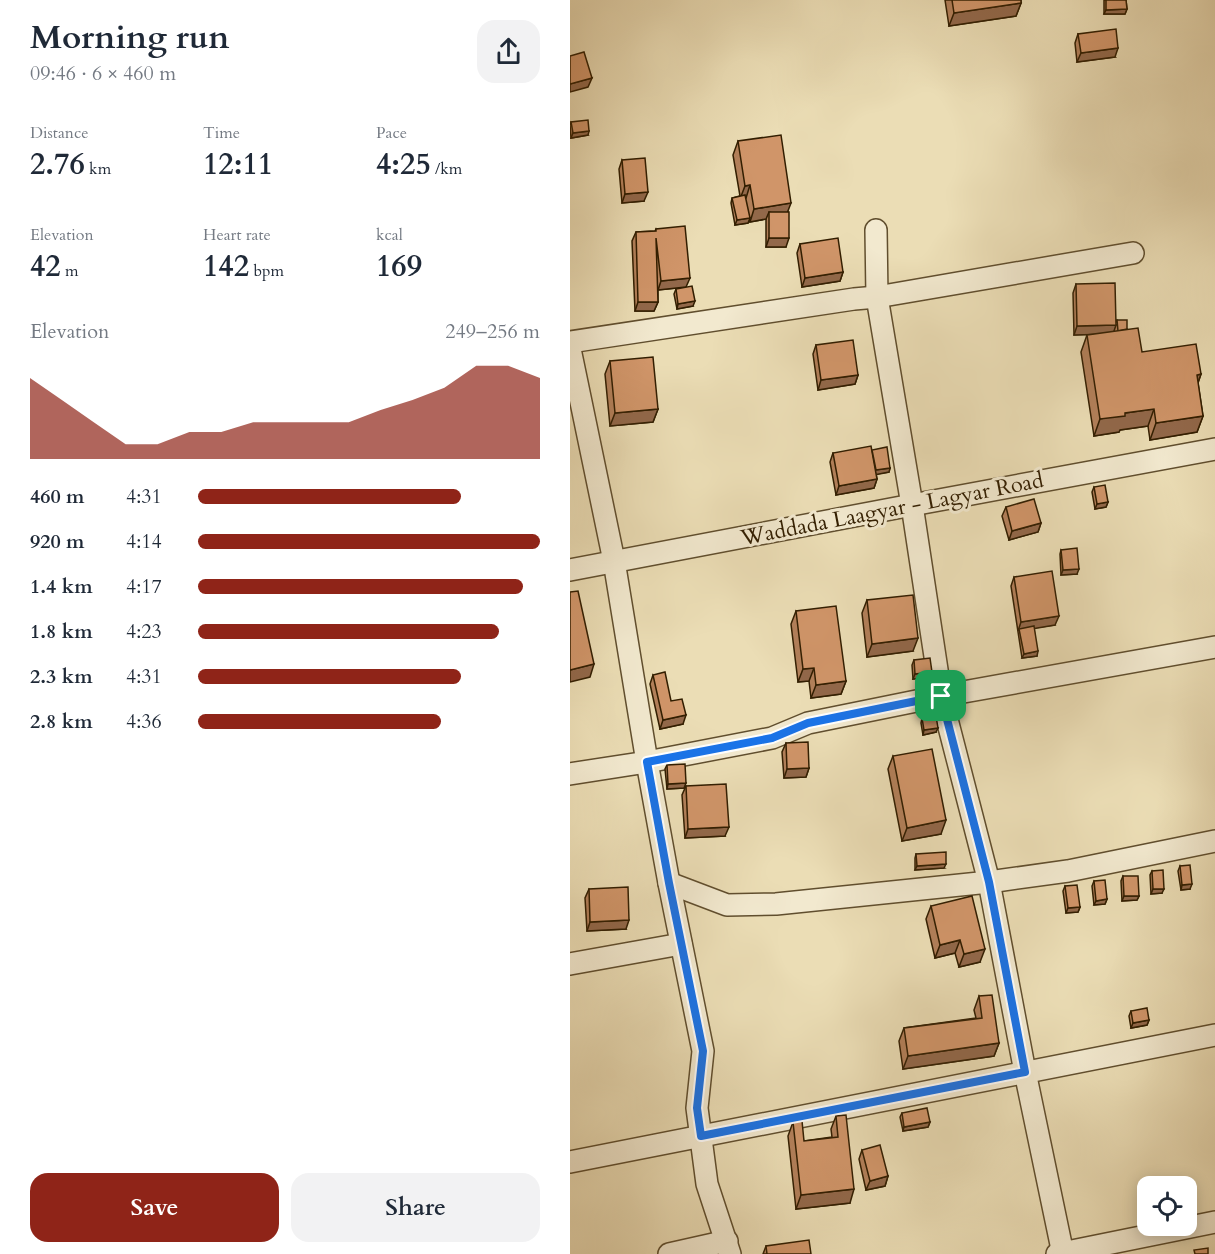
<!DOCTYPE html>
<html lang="en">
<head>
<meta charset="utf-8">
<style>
  :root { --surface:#fff; --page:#f2f2f3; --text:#1f2937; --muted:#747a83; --accent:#8f2418 }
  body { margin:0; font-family:Cardo,serif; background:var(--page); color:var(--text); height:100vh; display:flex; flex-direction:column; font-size:22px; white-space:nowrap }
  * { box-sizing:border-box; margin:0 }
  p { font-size:20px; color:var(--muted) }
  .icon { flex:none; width:33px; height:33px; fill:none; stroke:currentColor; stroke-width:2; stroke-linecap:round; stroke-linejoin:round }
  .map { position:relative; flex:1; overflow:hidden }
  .sheet { display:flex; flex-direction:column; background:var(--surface); width:570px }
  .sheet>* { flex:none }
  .fabs { position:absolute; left:567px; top:1176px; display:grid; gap:12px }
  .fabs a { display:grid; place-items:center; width:60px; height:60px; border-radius:12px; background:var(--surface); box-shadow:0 3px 15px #0003; font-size:30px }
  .pin { position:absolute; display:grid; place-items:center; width:51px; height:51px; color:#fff; margin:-26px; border-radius:12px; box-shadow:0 3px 9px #0006 }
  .round { display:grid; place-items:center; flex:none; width:63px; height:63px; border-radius:18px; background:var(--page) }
  .summary { display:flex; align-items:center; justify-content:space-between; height:102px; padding:0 30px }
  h1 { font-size:33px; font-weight:700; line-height:45px }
  .stats { display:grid; grid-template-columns:repeat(3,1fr); gap:9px; height:102px; padding:6px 30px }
  .stats div { display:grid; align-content:center }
  .stats b { font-size:30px; font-weight:700 }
  .stats small { font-size:16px; font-weight:400 }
  .stats p { font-size:16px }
  .chart { height:168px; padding:12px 30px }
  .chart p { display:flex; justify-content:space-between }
  .chart svg { width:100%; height:108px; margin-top:6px; fill:var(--accent); opacity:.7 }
  .action { display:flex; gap:12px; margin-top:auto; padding:12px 30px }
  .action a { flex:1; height:69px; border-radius:18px; background:var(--accent); color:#fff; font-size:24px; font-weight:700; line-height:69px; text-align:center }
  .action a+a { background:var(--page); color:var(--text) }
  ul { padding:0 30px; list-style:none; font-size:20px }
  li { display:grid; grid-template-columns:96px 72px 1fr; align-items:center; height:45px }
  li i { height:15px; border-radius:8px; background:var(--accent) }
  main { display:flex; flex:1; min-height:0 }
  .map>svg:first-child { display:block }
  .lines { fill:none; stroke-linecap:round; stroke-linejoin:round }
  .street-casing { stroke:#604e2e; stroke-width:24 }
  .street { stroke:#f2e9cf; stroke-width:21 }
  .wall { fill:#b3805a; stroke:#321e01; stroke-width:1.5 }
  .shaded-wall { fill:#92684a; stroke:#321e01; stroke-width:1.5 }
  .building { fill:#d09569; stroke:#321e01; stroke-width:1.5 }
  .route-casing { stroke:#fff; stroke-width:12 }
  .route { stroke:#1a73e8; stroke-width:8 }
  .labels { text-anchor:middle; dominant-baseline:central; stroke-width:6; stroke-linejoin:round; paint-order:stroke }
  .street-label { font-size:22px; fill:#321e01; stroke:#f2e9cf }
</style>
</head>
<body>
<main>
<section class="sheet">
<div class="summary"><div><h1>Morning run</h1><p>09:46 · 6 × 460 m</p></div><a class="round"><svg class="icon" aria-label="share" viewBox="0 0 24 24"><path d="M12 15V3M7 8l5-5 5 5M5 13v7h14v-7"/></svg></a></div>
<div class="stats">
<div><p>Distance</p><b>2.76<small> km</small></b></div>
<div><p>Time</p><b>12:11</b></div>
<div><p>Pace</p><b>4:25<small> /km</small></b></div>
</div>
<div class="stats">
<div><p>Elevation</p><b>42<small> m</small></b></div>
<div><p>Heart rate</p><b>142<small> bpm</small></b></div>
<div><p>kcal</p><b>169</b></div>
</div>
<div class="chart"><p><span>Elevation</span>249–256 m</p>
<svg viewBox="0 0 160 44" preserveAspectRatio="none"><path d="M0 44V11L10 20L20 29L30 38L40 38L50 33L60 33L70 29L80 29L90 29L100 29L110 24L120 20L130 15L140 6L150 6L160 11V44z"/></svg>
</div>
<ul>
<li><b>460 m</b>4:31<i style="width:77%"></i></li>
<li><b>920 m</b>4:14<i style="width:100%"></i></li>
<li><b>1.4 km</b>4:17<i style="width:95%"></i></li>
<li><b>1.8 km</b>4:23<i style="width:88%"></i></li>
<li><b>2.3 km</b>4:31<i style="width:77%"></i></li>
<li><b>2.8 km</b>4:36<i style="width:71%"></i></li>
</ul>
<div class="action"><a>Save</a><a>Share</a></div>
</section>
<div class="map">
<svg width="645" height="1254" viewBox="0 0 645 1254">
  <rect width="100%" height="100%" fill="#ebddb5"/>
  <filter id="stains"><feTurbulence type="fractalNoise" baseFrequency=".00333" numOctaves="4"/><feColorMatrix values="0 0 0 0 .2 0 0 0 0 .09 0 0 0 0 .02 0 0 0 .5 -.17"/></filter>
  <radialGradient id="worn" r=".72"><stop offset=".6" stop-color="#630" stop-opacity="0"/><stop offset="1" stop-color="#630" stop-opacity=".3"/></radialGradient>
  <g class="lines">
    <g class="street-casing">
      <g id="street">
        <polyline points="306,230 307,297 342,505 371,696 419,882 455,1072 493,1254"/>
        <polyline points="0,342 284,299 307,297 563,253"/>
        <polyline points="0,349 44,561 77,762 99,883 133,1051 127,1108 137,1184 160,1254"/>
        <polyline points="0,570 342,505 645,449"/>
        <polyline points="0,774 77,762 202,738 238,723 371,696 645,647"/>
        <polyline points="99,883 157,905 206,904 419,882 498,871 645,841"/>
        <polyline points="0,964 111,944"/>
        <polyline points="0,1162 645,1035"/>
        <polyline points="99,1254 157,1241"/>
        <polyline points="487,1254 645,1222"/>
      </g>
    </g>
    <use href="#street" class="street"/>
  </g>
  <g class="wall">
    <polygon points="375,0 451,0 451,3 446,16 379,26"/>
    <polygon points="534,0 556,0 557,9 555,14 534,14"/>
    <polygon points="508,34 545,57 507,62 505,43"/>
    <polygon points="1,122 18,135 1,138 0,125"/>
    <polygon points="168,141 218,212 216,247 196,247 196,219 180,222 179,219 178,223 165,225 161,203 162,198 170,196 163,155"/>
    <polygon points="52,160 74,201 52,203 49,169"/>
    <polygon points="86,229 116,287 88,290 88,302 84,311 65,311 62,241 66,232 85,231"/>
    <polygon points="230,244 273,272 270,281 232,287 227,253"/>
    <polygon points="506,284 546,322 547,320 557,329 572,352 631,374 628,383 633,416 627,432 580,440 578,426 550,430 549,432 524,436 511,352 517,335 524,334 504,335 503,293"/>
    <polygon points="106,289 123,306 107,309 104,294"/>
    <polygon points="246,345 288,375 285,384 248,390 243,354"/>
    <polygon points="40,361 88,409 83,422 40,426 35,374"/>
    <polygon points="263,453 320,468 319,472 306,474 307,479 304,488 266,495 260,462"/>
    <polygon points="524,487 538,502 536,507 525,509 522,492"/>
    <polygon points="436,507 471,523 468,532 439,540 432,516"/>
    <polygon points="491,550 507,574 491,575 490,554"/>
    <polygon points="444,577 485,625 464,628 467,656 452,658 441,586"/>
    <polygon points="297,600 343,651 297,657 292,613"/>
    <polygon points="226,611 276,681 271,694 241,698 239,681 228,682 221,624"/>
    <polygon points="344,660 362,672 360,677 343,679 342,665"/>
    <polygon points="83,675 101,701 113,724 90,729 80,684"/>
    <polygon points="352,718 366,732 353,735 351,723"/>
    <polygon points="216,743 239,768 236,777 214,778 212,752"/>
    <polygon points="323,756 371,834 332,841 318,769"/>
    <polygon points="97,765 114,788 97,789 95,769"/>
    <polygon points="116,786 155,836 115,838 112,795"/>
    <polygon points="346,854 374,868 345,870 345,858"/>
    <polygon points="610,866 620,889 611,890 608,871"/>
    <polygon points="582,871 592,893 581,894 580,875"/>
    <polygon points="553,876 569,896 567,900 552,901 551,881"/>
    <polygon points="524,881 537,899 535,904 524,905 522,886"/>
    <polygon points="495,886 510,907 508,912 496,913 493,891"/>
    <polygon points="19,889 56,929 17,931 15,898"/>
    <polygon points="361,906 410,962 389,967 385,953 365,958 356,919"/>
    <polygon points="409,996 429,1043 424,1056 333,1069 329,1041 334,1028 406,1018 404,1010"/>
    <polygon points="561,1011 579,1020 577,1025 561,1028 559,1016"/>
    <polygon points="332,1113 360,1122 358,1127 333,1131 330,1117"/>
    <polygon points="266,1116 280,1203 226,1209 218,1136 223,1122 234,1141 262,1137 261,1129"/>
    <polygon points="292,1150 318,1176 315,1186 296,1190 289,1159"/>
    <polygon points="196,1246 241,1254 193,1254"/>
  </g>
  <g class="shaded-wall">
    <polygon points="451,3 446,16 379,26 384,13"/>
    <polygon points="557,9 555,14 534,14 536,10"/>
    <polygon points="548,48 545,57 507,62 511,53"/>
    <polygon points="22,78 18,87 0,92 0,84"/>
    <polygon points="19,131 18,135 1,138 3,133"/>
    <polygon points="180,185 176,198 170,199 175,186"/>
    <polygon points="78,192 74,201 52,203 55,194"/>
    <polygon points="221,203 216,216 199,212 196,219 180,222 184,209"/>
    <polygon points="180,218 178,223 165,225 167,220"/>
    <polygon points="199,238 219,238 216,247 196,247"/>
    <polygon points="273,272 270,281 232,287 235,278"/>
    <polygon points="120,278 116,287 88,290 91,281"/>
    <polygon points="125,301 123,306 107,309 108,304"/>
    <polygon points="68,302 88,302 84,311 65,311"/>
    <polygon points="546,325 543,334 504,335 507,326"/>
    <polygon points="631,374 625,391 627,375"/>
    <polygon points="288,375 285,384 248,390 251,380"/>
    <polygon points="88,409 83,422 40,426 45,413"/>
    <polygon points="584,409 578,426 550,430 549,432 524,436 530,419 555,413"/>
    <polygon points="633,416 627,432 580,440 586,423"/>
    <polygon points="320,468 319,472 304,475 305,470"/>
    <polygon points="307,479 304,488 266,495 269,486"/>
    <polygon points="538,502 536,507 525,509 527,504"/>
    <polygon points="471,523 468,532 439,540 442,531"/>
    <polygon points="509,569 507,574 491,575 493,570"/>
    <polygon points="489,616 485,625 450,631 449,629 448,631 451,622"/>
    <polygon points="348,638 343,651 297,657 302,644"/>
    <polygon points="468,651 467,656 452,658 454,654"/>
    <polygon points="24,664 20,677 0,682 0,670"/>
    <polygon points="244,668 239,681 228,682 233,669"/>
    <polygon points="362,672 360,677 343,679 345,674"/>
    <polygon points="276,681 271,694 241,698 246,685"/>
    <polygon points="116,715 113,724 90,729 93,720"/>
    <polygon points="368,728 366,732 353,735 354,730"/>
    <polygon points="239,768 236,777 214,778 217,769"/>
    <polygon points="116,783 114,788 97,789 98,784"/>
    <polygon points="376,820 371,834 332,841 337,828"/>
    <polygon points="159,827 155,836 115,838 118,829"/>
    <polygon points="376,864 374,868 345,870 347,866"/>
    <polygon points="622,884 620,889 611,890 612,885"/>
    <polygon points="583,889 594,889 592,893 581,894"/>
    <polygon points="554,896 569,896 567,900 552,901"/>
    <polygon points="537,899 535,904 524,905 526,901"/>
    <polygon points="510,907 508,912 496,913 498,908"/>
    <polygon points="59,920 56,929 17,931 20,922"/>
    <polygon points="390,940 385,953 365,958 370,945"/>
    <polygon points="415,949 410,962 389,967 394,954"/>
    <polygon points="579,1020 577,1025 561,1028 563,1023"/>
    <polygon points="429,1043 424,1056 333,1069 338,1056"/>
    <polygon points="360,1122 358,1127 333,1131 334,1127"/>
    <polygon points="318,1176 315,1186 296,1190 300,1181"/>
    <polygon points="284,1189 280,1203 226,1209 231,1195"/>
  </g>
  <g class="building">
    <polygon points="382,0 451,0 451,3 384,13"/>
    <polygon points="536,0 556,0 557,9 536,10"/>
    <polygon points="546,29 548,48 511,53 508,34"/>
    <polygon points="14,52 22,78 0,84 0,56"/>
    <polygon points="18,120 19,131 3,133 1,122"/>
    <polygon points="211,135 221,203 184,209 180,185 175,186 168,141"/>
    <polygon points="75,158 78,192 55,194 52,160"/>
    <polygon points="175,195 180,218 167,220 162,198"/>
    <rect x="199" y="212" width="20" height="26"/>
    <polygon points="115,226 120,278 91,281 86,238 88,302 68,302 66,232 86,231 86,229"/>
    <polygon points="268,238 273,272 235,278 230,244"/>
    <polygon points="545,283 546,325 507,326 506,284"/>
    <polygon points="122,286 125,301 108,304 106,289"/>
    <polygon points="547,320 557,320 557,329 548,331"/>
    <polygon points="568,328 572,352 626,344 631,374 627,375 633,416 586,423 584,409 555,413 555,416 530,419 517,335"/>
    <polygon points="283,340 288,375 251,380 246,345"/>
    <polygon points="83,357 88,409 45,413 40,361"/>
    <polygon points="301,446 307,479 269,486 263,453"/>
    <polygon points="317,447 320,468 306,470 302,450"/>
    <polygon points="535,485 538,502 527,504 524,487"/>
    <polygon points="464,499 471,523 442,531 436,507"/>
    <polygon points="507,548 509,569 493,570 491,550"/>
    <polygon points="482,571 489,616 451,622 444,577"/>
    <polygon points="8,591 24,664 0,670 0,592"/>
    <polygon points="343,595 348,638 302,644 297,600"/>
    <polygon points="266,606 276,681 246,685 244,668 233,669 226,611"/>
    <polygon points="464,626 468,651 454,654 449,629"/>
    <polygon points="360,658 362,672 345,674 344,660"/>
    <polygon points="95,672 101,701 112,699 116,715 93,720 83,675"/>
    <polygon points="366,716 368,728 354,730 352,718"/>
    <polygon points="238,742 239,768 217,769 216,743"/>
    <polygon points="362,749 376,820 337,828 323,756"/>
    <polygon points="115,764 116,783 98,784 97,765"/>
    <polygon points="156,784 159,827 118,829 116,786"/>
    <polygon points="376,852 376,864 347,866 346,854"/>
    <polygon points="620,865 622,884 612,885 610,866"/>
    <polygon points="593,870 594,889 583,889 582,871"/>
    <polygon points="553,876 568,876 569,896 554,896"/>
    <polygon points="535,880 537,899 526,901 524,881"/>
    <polygon points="507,885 510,907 498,908 495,886"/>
    <polygon points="58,887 59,920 20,922 19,889"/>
    <polygon points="402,896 415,949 394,954 390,940 370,945 361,906"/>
    <polygon points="422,995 429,1043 338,1056 334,1028 412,1018 409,996"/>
    <polygon points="577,1008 579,1020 563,1023 561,1011"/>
    <polygon points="357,1108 360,1122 334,1127 332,1113"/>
    <polygon points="276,1115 284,1189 231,1195 223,1122 232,1121 234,1141 268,1137 266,1116"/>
    <polygon points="310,1145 318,1176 300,1181 292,1150"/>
    <polygon points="239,1240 241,1254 197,1254 196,1246"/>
    <polygon points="638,1248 638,1254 625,1254 624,1250"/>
  </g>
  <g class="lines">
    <g class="route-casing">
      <polygon id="route" points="371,696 419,882 455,1072 131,1136 127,1108 133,1051 99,883 77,762 202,738 238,723"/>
    </g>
    <use href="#route" class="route"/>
  </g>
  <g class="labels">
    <g class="street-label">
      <text transform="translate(322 509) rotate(-11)">Waddada Laagyar - Lagyar Road</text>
    </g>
  </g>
  <rect width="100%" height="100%" filter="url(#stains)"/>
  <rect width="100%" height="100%" fill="url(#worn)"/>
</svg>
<div class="fabs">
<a><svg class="icon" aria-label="locate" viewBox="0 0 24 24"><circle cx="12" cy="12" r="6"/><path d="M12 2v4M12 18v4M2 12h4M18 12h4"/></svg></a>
</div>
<div class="pin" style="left:371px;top:696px;background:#1e9e55"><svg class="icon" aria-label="arrive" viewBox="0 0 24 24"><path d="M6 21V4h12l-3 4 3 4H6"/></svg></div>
</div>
</main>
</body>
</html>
